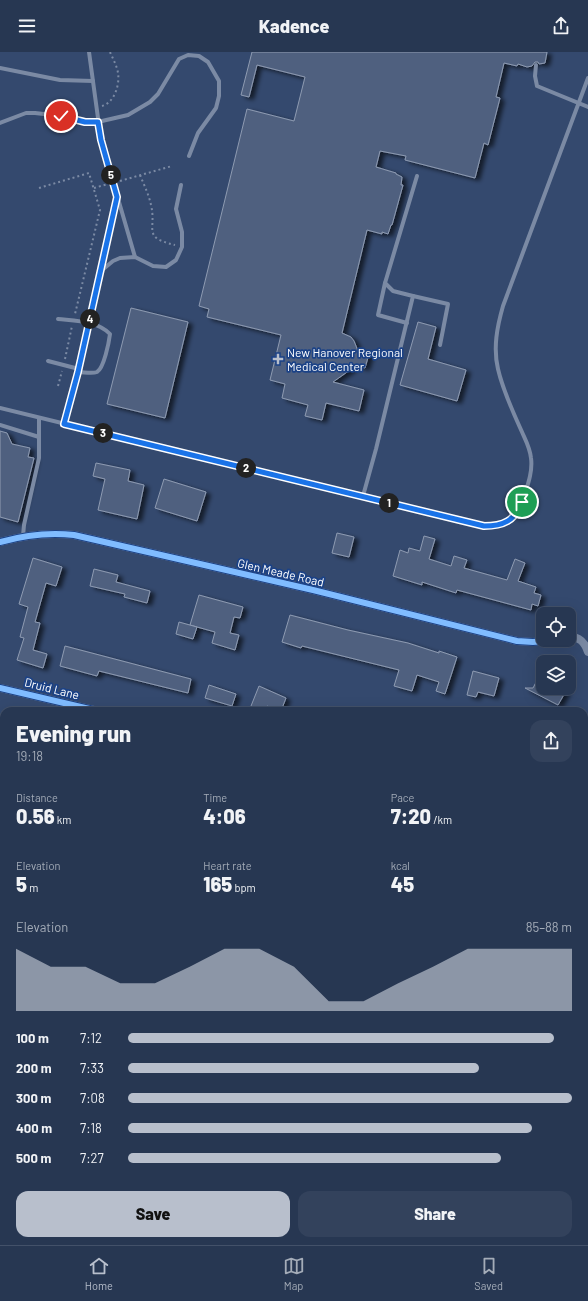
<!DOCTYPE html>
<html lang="en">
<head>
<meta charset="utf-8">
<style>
  :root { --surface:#273752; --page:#33425c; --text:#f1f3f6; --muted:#a4acb8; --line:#435169; --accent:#b8bfcc }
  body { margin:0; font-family:Barlow,sans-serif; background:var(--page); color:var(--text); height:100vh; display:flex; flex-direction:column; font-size:15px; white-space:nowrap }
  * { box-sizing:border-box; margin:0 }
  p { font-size:13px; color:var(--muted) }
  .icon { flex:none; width:22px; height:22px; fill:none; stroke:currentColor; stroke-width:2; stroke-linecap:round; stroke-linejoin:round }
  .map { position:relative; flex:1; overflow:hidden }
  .details { position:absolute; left:0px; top:655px; width:588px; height:538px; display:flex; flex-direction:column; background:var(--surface); border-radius:12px 12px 0 0; box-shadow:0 4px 16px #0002,0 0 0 1px var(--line) }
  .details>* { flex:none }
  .fabs { position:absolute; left:536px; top:555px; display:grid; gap:8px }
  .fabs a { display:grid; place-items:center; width:40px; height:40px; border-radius:8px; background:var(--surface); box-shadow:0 4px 16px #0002,0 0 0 1px var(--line); font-size:20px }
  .pin { position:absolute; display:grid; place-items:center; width:34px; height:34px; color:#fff; margin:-17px; border:2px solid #fff; border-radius:50%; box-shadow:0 1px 4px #0007 }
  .km { position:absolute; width:20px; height:20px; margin:-10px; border-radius:50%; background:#222; color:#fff; font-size:11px; line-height:20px; text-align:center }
  .round { display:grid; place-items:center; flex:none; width:42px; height:42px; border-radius:12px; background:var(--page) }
  .summary { display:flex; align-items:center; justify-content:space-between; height:68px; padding:0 16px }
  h1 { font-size:22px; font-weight:800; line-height:30px }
  .figures { display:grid; grid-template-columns:repeat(3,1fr); gap:6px; height:68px; padding:4px 16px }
  .figures div { display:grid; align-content:center }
  .figures b { font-size:20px; font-weight:800 }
  .figures small { font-size:11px; font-weight:400 }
  .figures p { font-size:11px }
  .chart { height:112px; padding:8px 16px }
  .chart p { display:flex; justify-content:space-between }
  .chart svg { width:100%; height:72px; margin-top:4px; fill:var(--accent); opacity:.7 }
  .cta { display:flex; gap:8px; margin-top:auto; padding:8px 16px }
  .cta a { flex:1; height:46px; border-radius:12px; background:var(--accent); color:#111; font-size:16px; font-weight:800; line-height:46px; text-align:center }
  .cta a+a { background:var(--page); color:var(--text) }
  ul { padding:0 16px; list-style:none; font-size:13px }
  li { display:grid; grid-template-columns:64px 48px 1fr; align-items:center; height:30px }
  li i { height:10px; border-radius:5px; background:var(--accent) }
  header { display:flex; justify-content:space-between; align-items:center; height:52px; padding:0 16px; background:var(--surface); font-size:18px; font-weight:800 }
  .dock { display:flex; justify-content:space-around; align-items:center; height:56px; border-top:1px solid var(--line); background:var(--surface); font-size:11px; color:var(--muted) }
  .dock a { display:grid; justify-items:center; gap:2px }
  .dock .active { color:var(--accent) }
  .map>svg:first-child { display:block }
  .building { fill:#50617f; stroke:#8e9bb2; filter:url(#shadow) }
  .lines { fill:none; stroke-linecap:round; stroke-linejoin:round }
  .path { stroke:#7b8aa4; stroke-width:2; stroke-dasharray:2 3; stroke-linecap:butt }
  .service { stroke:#7b8aa4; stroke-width:4 }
  .minor { stroke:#7b8aa4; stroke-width:8 }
  .cycleway-casing { stroke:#1b4287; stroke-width:8 }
  .cycleway { stroke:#80bcff; stroke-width:6 }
  .route-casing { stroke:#fff; stroke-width:8 }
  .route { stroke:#1a73e8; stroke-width:5 }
  .poi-dot { fill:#b8bfcc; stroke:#1b4287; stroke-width:1.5 }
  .labels { text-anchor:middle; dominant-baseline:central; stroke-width:3.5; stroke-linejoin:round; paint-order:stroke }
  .poi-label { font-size:12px; fill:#fff; stroke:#1b4287; text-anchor:start }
  .street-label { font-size:12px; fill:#fff; stroke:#1b4287 }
</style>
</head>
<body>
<header><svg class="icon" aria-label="menu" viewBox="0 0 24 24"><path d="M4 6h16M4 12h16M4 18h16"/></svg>Kadence<svg class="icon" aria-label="share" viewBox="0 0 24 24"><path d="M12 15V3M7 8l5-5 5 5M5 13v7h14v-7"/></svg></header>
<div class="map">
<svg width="588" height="1193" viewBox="0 0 588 1193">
  <defs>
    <filter id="shadow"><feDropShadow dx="4.5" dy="2.5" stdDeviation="2" flood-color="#0009"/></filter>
  </defs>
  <rect width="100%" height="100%" fill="#34496e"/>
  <g class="building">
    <polygon points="252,0 547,0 545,11 539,12 538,10 535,10 532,14 527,15 518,12 517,14 504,11 496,45 500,46 488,93 484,91 475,126 405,108 406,104 380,99 376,115 396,121 396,122 402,125 401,133 403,133 392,173 391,173 388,182 382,180 382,182 367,178 342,281 351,285 354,289 358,299 369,302 365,316 355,313 350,318 333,330 364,338 359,359 326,351 322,368 305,364 308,353 282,346 285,332 270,328 281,283 207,265 209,257 199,254 247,57 294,69 305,25 257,13 249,45 241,43"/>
    <polygon points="131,256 188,270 165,366 107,352"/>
    <polygon points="418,270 436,275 428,307 466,318 457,349 400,333"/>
    <polygon points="0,379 7,381 12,392 30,396 28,405 34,406 18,470 0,465"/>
    <polygon points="96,411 130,418 128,429 144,433 137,467 98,458 105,427 93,424"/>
    <polygon points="164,427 206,440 197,469 155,456"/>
    <polygon points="337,481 354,485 349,505 332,501"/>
    <polygon points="424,484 435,487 429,507 451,514 454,504 467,508 464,516 507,528 515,507 525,511 518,529 536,535 534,541 541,543 538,554 532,552 531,558 457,538 456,541 422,530 422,533 393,524 400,498 408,501 409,496 420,499"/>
    <polygon points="33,506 62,515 56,534 46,531 35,570 40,571 33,598 47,602 43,616 17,608 24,586 20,585 28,555 19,552"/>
    <polygon points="94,517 118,523 116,530 150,539 147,551 124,545 125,542 90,534"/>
    <polygon points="199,543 243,555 240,566 234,565 230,581 239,583 235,598 212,591 215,580 190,573"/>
    <polygon points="290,563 348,578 408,591 439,601 439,599 457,605 445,642 436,639 439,630 417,623 412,639 394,634 399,618 302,594 301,596 282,590"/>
    <polygon points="179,570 197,575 193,587 176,582"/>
    <polygon points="65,594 191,627 188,641 99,619 97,624 60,614"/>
    <polygon points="543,617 543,636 559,636 566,639 558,653 525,636 533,636"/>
    <polygon points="473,619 499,626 494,644 478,640 476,645 467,643"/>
    <polygon points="209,633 236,642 232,654 205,646"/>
    <polygon points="259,634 286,646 281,659 267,654 264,659 249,659"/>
  </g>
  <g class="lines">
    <g class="path">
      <path d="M 102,54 C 114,51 120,33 118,21 C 117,14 113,7 110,0"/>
      <path d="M 140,123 C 144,133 149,143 151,153 C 157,178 141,185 175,193"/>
      <polyline points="120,129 172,114"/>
      <polyline points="39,136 89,121 100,158 75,262"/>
      <polyline points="94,136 108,132"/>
      <polyline points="65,307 72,274"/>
      <polyline points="58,334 62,319"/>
    </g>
    <g class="service">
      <polyline points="89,0 101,88 135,205"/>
      <polyline points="536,13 535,24 537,34 588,55"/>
      <polyline points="0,16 60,28 93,29"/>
      <polyline points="0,71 26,61 35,61 61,64 85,70 102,69 128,63 150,50 158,42 179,7 188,3 199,4 208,10 219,29 219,44 216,56 198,81 189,104"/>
      <polyline points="101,219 113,209 120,206 135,205 153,214 166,215 176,208 182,195 182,180 176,157 181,133"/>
      <polyline points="385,231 378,263 407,271"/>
      <polyline points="413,244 448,252 440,293"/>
      <path d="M 58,267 C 75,269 98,269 110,282 C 109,290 104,316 97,320 C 92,322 84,320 78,320"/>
      <polyline points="48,309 79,317"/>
      <path d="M 0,356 L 484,474 C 504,474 516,468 523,448 C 527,435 533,420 531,406 C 530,396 526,389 522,380 C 513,360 503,339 498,317 C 493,296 497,275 503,254 L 588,26"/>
      <polyline points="64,372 78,320 117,145"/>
      <polyline points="0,373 39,385"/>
      <polyline points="363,444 376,397 413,244 393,239 385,231 417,124"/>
      <polyline points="23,484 24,473 39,406 39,366"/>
    </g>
    <g class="minor">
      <path d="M 0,490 C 25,483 48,480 74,483 L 313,538 L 517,589 L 533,590 L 556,588"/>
      <path d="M 569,585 C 580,584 585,591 588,600"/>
      <polyline points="0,636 98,659"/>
      <polyline points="584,834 588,830"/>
      <polyline points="584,1123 588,1125"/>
      <polyline points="584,1147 588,1138"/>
      <polyline points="25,1189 25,1193"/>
      <polyline points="213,1189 213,1193"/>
      <polyline points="387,1189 387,1193"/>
      <polyline points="569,1193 570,1189"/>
    </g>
    <g class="cycleway-casing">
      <g id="cycleway">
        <path d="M 0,490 C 25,483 48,480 74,483 L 313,538 L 517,589 L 533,590 L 556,588"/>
        <polyline points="0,636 98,659"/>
      </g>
    </g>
    <use href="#cycleway" class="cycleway"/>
  </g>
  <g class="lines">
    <g class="route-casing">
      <path id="route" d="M 61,64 L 85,70 L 98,70 L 101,88 L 117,145 L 78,320 L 64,372 L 484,474 C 503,474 515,469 522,450"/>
    </g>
    <use href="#route" class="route"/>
  </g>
  <path class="poi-dot" d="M276 301h4v4h4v4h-4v4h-4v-4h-4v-4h4z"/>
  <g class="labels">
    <g class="poi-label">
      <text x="287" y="300">New Hanover Regional<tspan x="287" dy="14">Medical Center</tspan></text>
    </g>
    <g class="street-label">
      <text transform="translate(281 520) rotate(13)">Glen Meade Road</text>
      <text transform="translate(52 636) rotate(14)">Druid Lane</text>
    </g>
  </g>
</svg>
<div class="fabs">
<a><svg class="icon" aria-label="locate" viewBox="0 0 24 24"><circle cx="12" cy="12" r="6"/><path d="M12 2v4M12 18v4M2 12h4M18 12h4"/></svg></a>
<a><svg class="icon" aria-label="layers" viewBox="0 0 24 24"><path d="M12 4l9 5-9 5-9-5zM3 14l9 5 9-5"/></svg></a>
</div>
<div class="pin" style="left:522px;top:450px;background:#1e9e55"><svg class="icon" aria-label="arrive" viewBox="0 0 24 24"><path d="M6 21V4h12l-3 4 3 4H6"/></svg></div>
<div class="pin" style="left:61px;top:64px;background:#d93025"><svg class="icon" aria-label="check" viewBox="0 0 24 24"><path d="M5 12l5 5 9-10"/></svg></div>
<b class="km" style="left:389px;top:451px">1</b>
<b class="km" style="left:246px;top:416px">2</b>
<b class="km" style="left:103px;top:381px">3</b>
<b class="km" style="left:90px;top:267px">4</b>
<b class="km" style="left:111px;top:123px">5</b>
<section class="details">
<div class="summary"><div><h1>Evening run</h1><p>19:18</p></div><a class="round"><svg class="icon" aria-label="share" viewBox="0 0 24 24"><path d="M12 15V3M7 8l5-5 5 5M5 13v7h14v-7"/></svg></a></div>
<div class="figures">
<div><p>Distance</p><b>0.56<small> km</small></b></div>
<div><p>Time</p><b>4:06</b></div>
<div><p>Pace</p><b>7:20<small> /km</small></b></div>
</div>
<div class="figures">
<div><p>Elevation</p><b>5<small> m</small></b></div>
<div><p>Heart rate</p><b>165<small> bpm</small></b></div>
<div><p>kcal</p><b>45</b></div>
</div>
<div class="chart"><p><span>Elevation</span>85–88 m</p>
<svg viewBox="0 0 160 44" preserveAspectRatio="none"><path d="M0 44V6L10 17L20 17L30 27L40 27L50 17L60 6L70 6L80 17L90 38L100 38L110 27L120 17L130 6L140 6L150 6L160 6V44z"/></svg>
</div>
<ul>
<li><b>100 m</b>7:12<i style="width:96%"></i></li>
<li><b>200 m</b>7:33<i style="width:79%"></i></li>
<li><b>300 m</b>7:08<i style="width:100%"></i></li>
<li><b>400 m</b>7:18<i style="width:91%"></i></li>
<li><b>500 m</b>7:27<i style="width:84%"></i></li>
</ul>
<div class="cta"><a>Save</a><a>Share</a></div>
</section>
</div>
<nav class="dock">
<a class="active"><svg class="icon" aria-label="home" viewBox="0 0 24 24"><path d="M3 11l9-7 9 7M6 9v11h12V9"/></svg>Home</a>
<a><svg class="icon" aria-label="map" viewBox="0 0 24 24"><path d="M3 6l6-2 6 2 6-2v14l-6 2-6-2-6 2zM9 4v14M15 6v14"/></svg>Map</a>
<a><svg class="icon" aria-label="saved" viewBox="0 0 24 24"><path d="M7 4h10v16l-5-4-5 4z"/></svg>Saved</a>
</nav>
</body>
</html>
